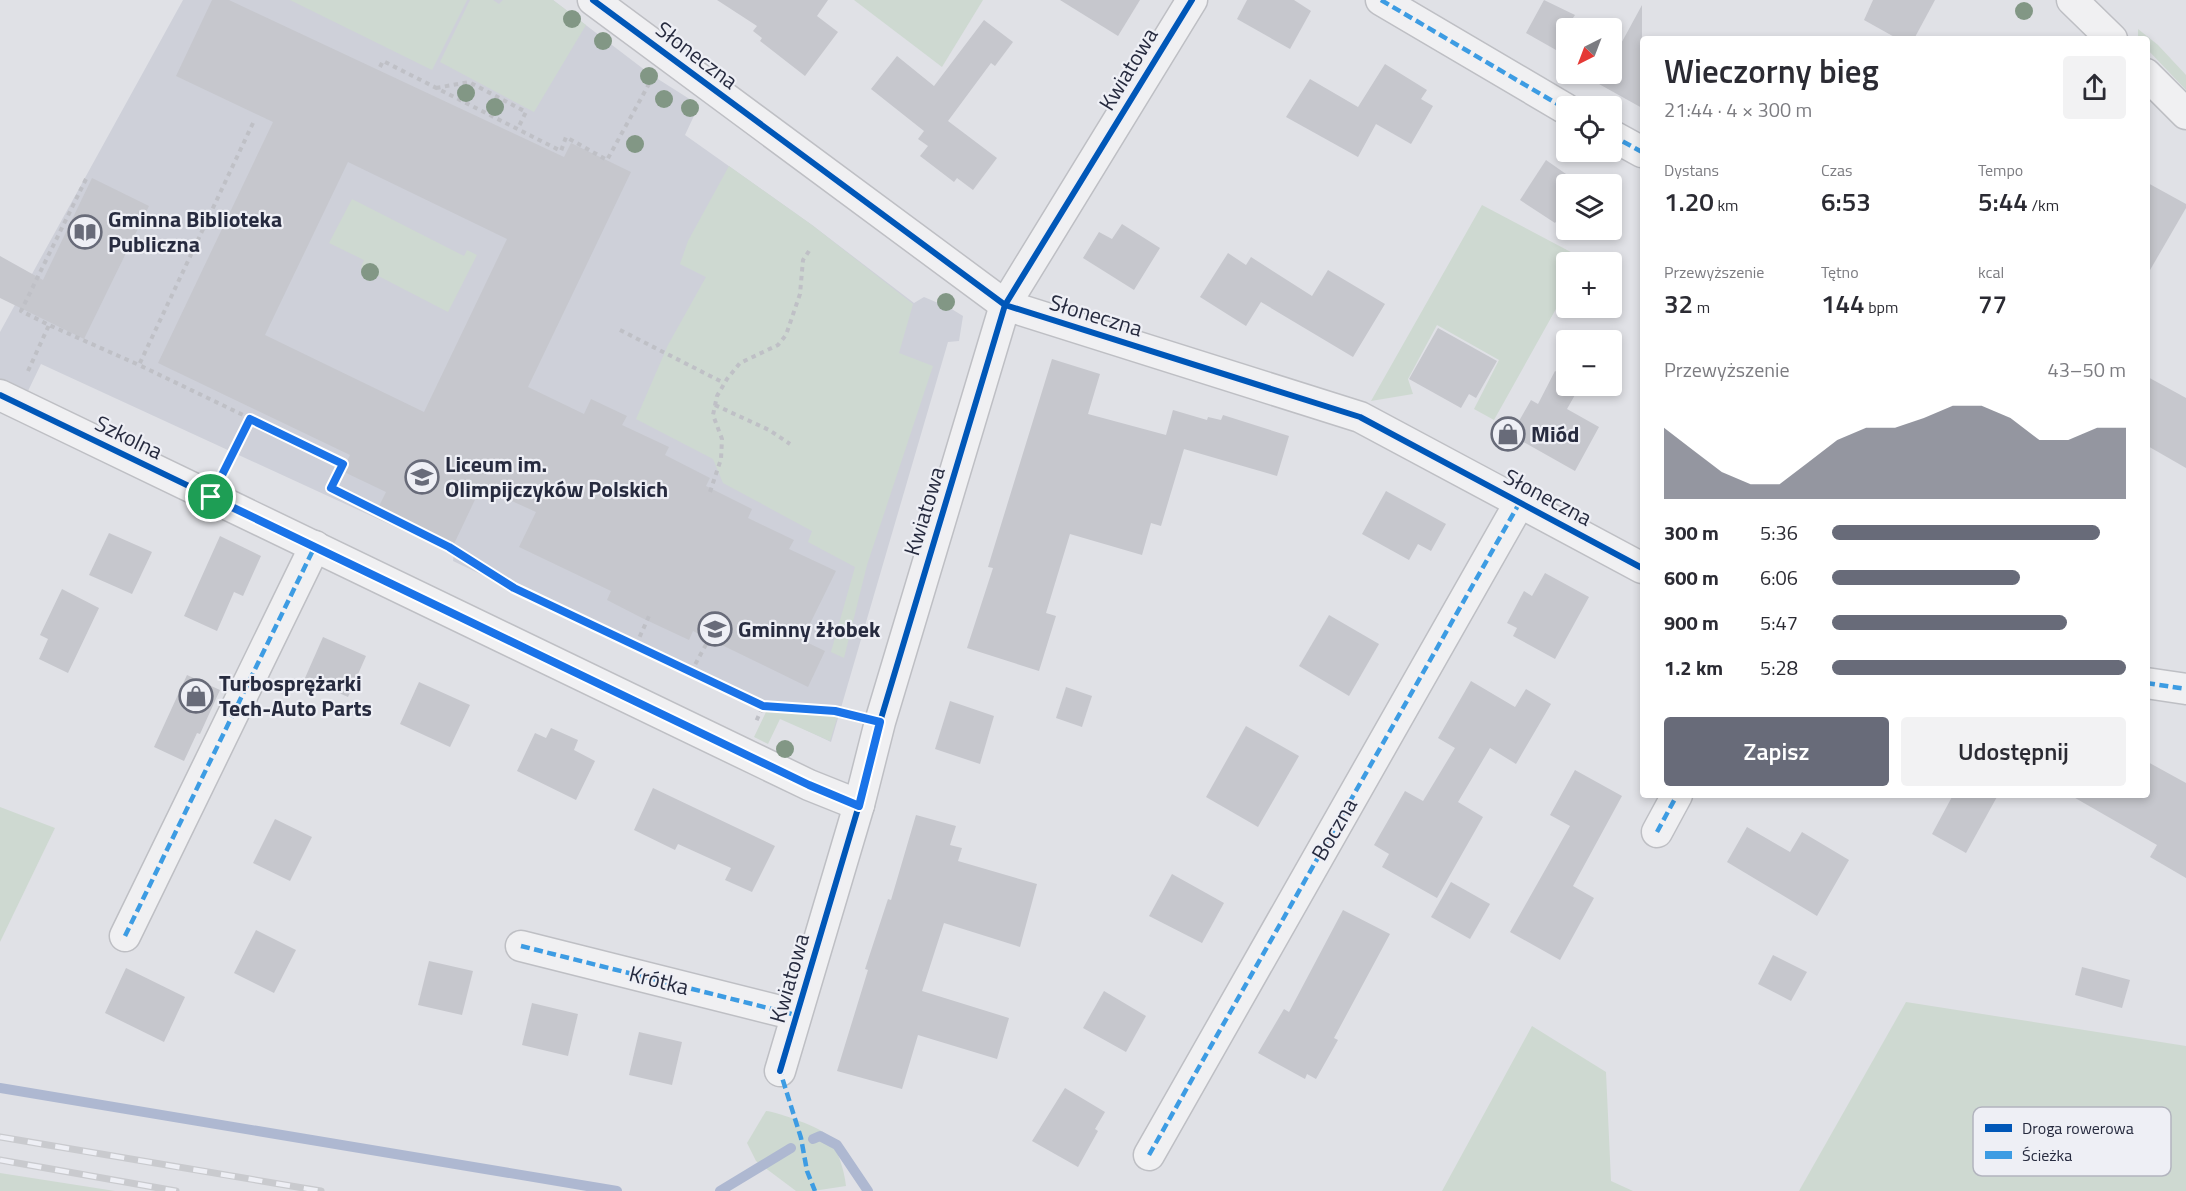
<!DOCTYPE html>
<html lang="pl">
<head>
<meta charset="utf-8">
<style>
  :root { --surface:#fff; --page:#f2f2f3; --text:#2b2b33; --muted:#7c7c81; --accent:#686b79 }
  body { margin:0; font-family:"Titillium Web",sans-serif; background:var(--page); color:var(--text); height:100vh; display:flex; flex-direction:column; font-size:22px; white-space:nowrap }
  * { box-sizing:border-box; margin:0 }
  p { font-size:20px; color:var(--muted) }
  .icon { flex:none; width:33px; height:33px; fill:none; stroke:currentColor; stroke-width:2; stroke-linecap:round; stroke-linejoin:round }
  .map { position:relative; flex:1; overflow:hidden }
  .details { position:absolute; left:1640px; top:36px; width:510px; height:762px; display:flex; flex-direction:column; background:var(--surface); border-radius:6px; box-shadow:0 3px 9px #0003 }
  .details>* { flex:none }
  .needle { width:39px; rotate:222deg }
  .controls { position:absolute; left:1556px; top:18px; display:grid; gap:12px }
  .controls a { display:grid; place-items:center; width:66px; height:66px; border-radius:6px; background:var(--surface); box-shadow:0 3px 9px #0003; font-size:30px }
  .pin { position:absolute; display:grid; place-items:center; width:51px; height:51px; color:#fff; margin:-26px; border:3px solid #fff; border-radius:50%; box-shadow:0 2px 6px #0007 }
  .round { display:grid; place-items:center; flex:none; width:63px; height:63px; border-radius:6px; background:var(--page) }
  .summary { display:flex; align-items:center; justify-content:space-between; height:102px; padding:0 24px }
  h1 { font-size:33px; font-weight:600; line-height:45px }
  .stats { display:grid; grid-template-columns:repeat(3,1fr); gap:9px; height:102px; padding:6px 24px }
  .stats div { display:grid; align-content:center }
  .stats b { font-size:26px; font-weight:600 }
  .stats small { font-size:16px; font-weight:400 }
  .stats p { font-size:16px }
  .chart { height:168px; padding:12px 24px }
  .chart p { display:flex; justify-content:space-between }
  .chart svg { width:100%; height:108px; margin-top:6px; fill:var(--accent); opacity:.7 }
  .cta { display:flex; gap:12px; margin-top:auto; padding:12px 24px }
  .cta a { flex:1; height:69px; border-radius:6px; background:var(--accent); color:#fff; font-size:24px; font-weight:600; line-height:69px; text-align:center }
  .cta a+a { background:var(--page); color:var(--text) }
  ul { padding:0 24px; list-style:none; font-size:20px }
  li { display:grid; grid-template-columns:96px 72px 1fr; align-items:center; height:45px }
  li i { height:15px; border-radius:8px; background:var(--accent) }
  .map>svg:first-child { display:block }
  .built { fill:#ced0d9 }
  .green { fill:#ced9d1 }
  .lines { fill:none; stroke-linecap:round; stroke-linejoin:round }
  .stream { stroke:#aeb8d1; stroke-width:10 }
  .building { fill:#c6c7cd; fill-rule:evenodd }
  .minor-casing { stroke:#bebfc4; stroke-width:33 }
  .path { stroke:#bfc0c6; stroke-width:4; stroke-dasharray:4.5 4.5; stroke-linecap:butt }
  .minor { stroke:#f0f0f2; stroke-width:30 }
  .rail-casing { stroke:#c9cace; stroke-width:7 }
  .rail { stroke:#eeeff5; stroke-width:4.5; stroke-dasharray:14; stroke-linecap:butt }
  .quiet { stroke:#3d9ce3; stroke-width:4.5; stroke-dasharray:9 4.5; stroke-linecap:butt }
  .cycleway-casing { stroke:#eeeff5; stroke-width:10 }
  .cycleway { stroke:#0057b8; stroke-width:6 }
  .tree { fill:#829785 }
  .route-casing { stroke:#fff; stroke-width:12 }
  .route { stroke:#1a73e8; stroke-width:8 }
  .labels { text-anchor:middle; dominant-baseline:central; stroke-width:4.5; stroke-linejoin:round; paint-order:stroke }
  .street-label { font-size:22px; fill:#272b3f; stroke:#eeeff5 }
  .poi-label { font-size:22px; font-weight:bold; fill:#272b3f; stroke:#eeeff5; text-anchor:start }
  .key { fill:#eeeff5; stroke:#b2b4be; stroke-width:1.5 }
  .key-label { font-size:16px; fill:#272b3f }
</style>
</head>
<body>
<div class="map">
<svg width="2186" height="1191" viewBox="0 0 2186 1191">
  <rect width="100%" height="100%" fill="#e0e1e6"/>
  <polygon class="built" points="183,0 553,0 650,74 699,105 685,135 812,225 914,303 924,297 950,308 963,316 959,341 948,342 831,742 453,561 454,554 41,364 28,391 0,379 0,332"/>
  <g class="green">
    <polygon points="290,0 467,0 432,70"/>
    <polygon points="470,0 493,0 499,4 503,0 553,0 586,25 534,112 440,62"/>
    <polygon points="854,0 983,0 942,67"/>
    <polygon points="2138,29 2158,45 2186,75 2186,90 2147,49 2146,39 2138,39"/>
    <polygon points="729,166 812,225 913,304 899,353 933,366 867,565 844,658 831,652 855,567 808,542 812,531 723,483 713,459 636,419 668,345 706,277 680,264 688,241"/>
    <polygon points="352,199 464,256 467,250 477,255 448,312 361,267 364,260 329,243"/>
    <polygon points="1482,205 1584,259 1582,262 1566,262 1566,291 1494,420 1474,409 1499,360 1437,325 1408,379 1413,394 1371,401"/>
    <polygon points="766,712 838,715 830,741 780,719 768,744 754,737"/>
    <polygon points="0,807 55,828 0,942"/>
    <polygon points="1906,1002 2186,1046 2186,1191 1799,1191"/>
    <polygon points="1532,1026 1606,1072 1611,1181 1633,1191 1442,1191"/>
    <path d="M 766,1111 C 778,1112 822,1128 828,1136 C 838,1150 844,1169 846,1186 L 813,1191 L 796,1191 L 756,1161 L 747,1143 Z"/>
    <polygon points="0,1173 115,1191 0,1191"/>
  </g>
  <g class="lines">
    <g class="stream">
      <polyline points="0,1088 617,1191"/>
      <polyline points="813,1139 820,1136 837,1145 868,1191"/>
      <polyline points="720,1191 791,1148"/>
    </g>
  </g>
  <g class="building">
    <path d="M 212,0 L 229,0 L 564,157 L 571,143 L 631,172 L 528,387 L 584,414 L 591,399 L 627,416 L 622,425 L 669,447 L 665,455 L 710,478 L 706,486 L 752,509 L 748,518 L 794,540 L 789,549 L 836,571 L 802,640 L 825,651 L 808,687 L 693,631 L 689,640 L 642,618 L 607,600 L 611,591 L 519,547 L 536,512 L 481,487 L 454,544 L 378,508 L 386,492 L 342,471 L 350,455 L 158,363 L 273,122 L 176,76 ZM 348,162 L 507,239 L 424,412 L 265,335 Z"/>
    <polygon points="717,0 828,0 817,16 838,32 805,76 760,41 762,38 753,31 757,26"/>
    <polygon points="1060,0 1140,0 1118,36"/>
    <polygon points="1247,0 1294,0 1311,11 1290,49 1237,19"/>
    <polygon points="1544,0 1575,15 1566,28 1556,50 1526,33"/>
    <polygon points="1873,0 1935,0 1914,39 1898,39 1864,20"/>
    <polygon points="1642,5 1642,108 1599,84 1605,74 1611,74 1611,62"/>
    <polygon points="984,20 1013,42 995,66 991,63 948,121 997,158 973,190 957,178 954,182 920,156 928,146 918,139 924,131 871,89 897,56 934,86"/>
    <polygon points="1385,64 1427,90 1421,99 1433,106 1411,144 1376,124 1358,157 1286,117 1310,79 1358,107"/>
    <polygon points="1546,160 1566,174 1566,207 1555,223 1520,200"/>
    <polygon points="92,178 149,206 84,339 0,298 0,256 43,280"/>
    <polygon points="2146,182 2186,204 2186,208 2146,277"/>
    <polygon points="1122,224 1160,248 1134,290 1083,258 1099,232 1112,239"/>
    <polygon points="1228,253 1246,265 1251,257 1312,296 1328,270 1385,304 1353,357 1261,302 1246,326 1200,297"/>
    <polygon points="1438,328 1497,361 1476,398 1469,394 1461,408 1409,379"/>
    <polygon points="1052,359 1100,374 1088,414 1166,435 1173,410 1207,420 1208,417 1221,420 1223,415 1289,436 1277,476 1184,449 1161,526 1151,523 1142,555 1070,534 1046,613 1056,616 1039,671 967,648 993,568 988,567"/>
    <polygon points="1555,371 1566,377 1566,386 1580,386 1567,409 1599,427 1575,471 1511,435 1531,400 1538,404"/>
    <polygon points="2146,376 2186,398 2186,468 2146,445"/>
    <polygon points="1386,491 1446,524 1431,551 1418,544 1409,560 1362,534"/>
    <polygon points="109,533 152,552 132,594 89,575"/>
    <polygon points="220,536 261,556 243,596 234,592 217,631 184,616"/>
    <polygon points="1545,573 1589,597 1555,659 1513,636 1517,628 1507,623 1524,591 1532,596"/>
    <polygon points="62,589 99,608 68,673 39,659 48,639 40,635"/>
    <polygon points="1329,615 1379,644 1349,696 1299,666"/>
    <polygon points="323,637 366,656 348,697 305,678"/>
    <polygon points="187,675 220,690 200,734 197,733 184,761 154,747"/>
    <polygon points="1471,681 1515,707 1526,689 1551,704 1516,764 1490,748 1458,802 1483,817 1437,898 1382,867 1389,854 1374,845 1405,791 1423,801 1455,748 1438,738"/>
    <polygon points="419,682 470,705 450,747 400,724"/>
    <polygon points="1066,687 1092,696 1082,727 1056,718"/>
    <polygon points="950,701 994,716 980,764 935,749"/>
    <polygon points="1246,726 1299,756 1258,827 1206,797"/>
    <polygon points="551,728 578,740 574,750 595,761 576,800 517,771 535,733 546,738"/>
    <polygon points="2146,761 2186,783 2186,878 2150,857 2157,845 2070,795 2146,795"/>
    <polygon points="1575,770 1622,796 1573,886 1594,898 1560,960 1510,932 1570,826 1550,815"/>
    <polygon points="653,788 775,846 752,892 725,880 731,868 678,844 675,850 634,830"/>
    <polygon points="1953,795 1998,795 1966,853 1932,834"/>
    <polygon points="916,815 956,826 950,845 962,848 958,861 1037,884 1020,947 944,923 922,991 1009,1018 997,1059 918,1035 902,1089 837,1071 868,970 865,969 888,899 891,900"/>
    <polygon points="275,819 312,837 290,881 253,863"/>
    <polygon points="1747,827 1790,852 1802,832 1849,860 1817,916 1727,862"/>
    <polygon points="1172,874 1224,903 1202,943 1149,916"/>
    <polygon points="1451,882 1490,904 1470,939 1431,917"/>
    <polygon points="1343,910 1390,934 1334,1038 1338,1040 1316,1079 1307,1074 1305,1079 1258,1053 1284,1009 1289,1012"/>
    <polygon points="256,930 296,950 274,993 234,973"/>
    <polygon points="1773,955 1807,972 1791,1001 1758,984"/>
    <polygon points="429,961 473,971 462,1015 418,1005"/>
    <polygon points="2082,967 2130,980 2122,1008 2075,995"/>
    <polygon points="126,968 185,997 164,1042 105,1013"/>
    <polygon points="1104,991 1146,1016 1126,1052 1083,1028"/>
    <polygon points="532,1003 578,1014 568,1056 522,1045"/>
    <polygon points="639,1032 682,1042 672,1085 629,1075"/>
    <polygon points="1065,1088 1105,1112 1095,1129 1098,1131 1078,1167 1032,1141"/>
  </g>
  <g class="lines">
    <g class="minor-casing">
      <g id="minor">
        <polyline points="593,0 1005,305 1360,417 1642,568"/>
        <polyline points="1381,0 1566,109"/>
        <polyline points="2072,0 2112,39"/>
        <polyline points="2146,74 2186,114"/>
        <polyline points="1611,135 1642,152"/>
        <polyline points="0,395 809,785 859,805"/>
        <polyline points="2146,683 2186,689"/>
        <polyline points="1657,832 1677,795"/>
        <polyline points="125,936 315,546"/>
        <polyline points="521,946 796,1015"/>
        <polyline points="780,1071 859,805 880,722 1005,305 1192,0"/>
        <polyline points="1149,1155 1520,502"/>
      </g>
    </g>
    <g class="path">
      <polyline points="380,67 383,61 561,151 566,137 607,160 649,84"/>
      <polyline points="436,88 469,82 526,112 518,128"/>
      <polyline points="253,123 139,365 343,463 331,488 449,547 514,588 763,706 755,724"/>
      <polyline points="86,179 21,311 49,325 139,365"/>
      <polyline points="620,330 724,383"/>
      <polyline points="28,371 49,325"/>
      <polyline points="715,405 769,430 790,444"/>
      <polyline points="226,466 250,419"/>
      <polyline points="710,492 721,459 722,439 713,415 717,396 727,379 740,363 778,345 786,335 800,294 803,260 809,251"/>
      <polyline points="636,645 649,616"/>
      <polyline points="691,672 709,639"/>
      <polyline points="763,706 835,711 848,714"/>
    </g>
    <use href="#minor" class="minor"/>
    <g class="rail-casing">
      <g id="rail">
        <polyline points="0,1137 321,1191"/>
        <polyline points="0,1160 176,1191"/>
      </g>
    </g>
    <use href="#rail" class="rail"/>
    <g class="quiet">
      <polyline points="1381,0 1566,109"/>
      <polyline points="1611,135 1642,152"/>
      <polyline points="2146,683 2186,689"/>
      <polyline points="1657,832 1677,795"/>
      <polyline points="125,936 315,546"/>
      <polyline points="521,946 796,1015"/>
      <polyline points="782,1067 780,1071 801,1138 807,1171 815,1191"/>
      <polyline points="1149,1155 1520,502"/>
    </g>
    <g class="cycleway-casing">
      <g id="cycleway">
        <polyline points="593,0 1005,305 1360,417 1642,568"/>
        <polyline points="0,395 809,785 859,805"/>
        <polyline points="780,1071 859,805 880,722 1005,305 1192,0"/>
      </g>
    </g>
    <use href="#cycleway" class="cycleway"/>
  </g>
  <g class="tree">
    <circle cx="2024" cy="11" r="9"/>
    <circle cx="572" cy="19" r="9"/>
    <circle cx="603" cy="41" r="9"/>
    <circle cx="649" cy="76" r="9"/>
    <circle cx="466" cy="93" r="9"/>
    <circle cx="664" cy="99" r="9"/>
    <circle cx="495" cy="107" r="9"/>
    <circle cx="690" cy="108" r="9"/>
    <circle cx="635" cy="144" r="9"/>
    <circle cx="370" cy="272" r="9"/>
    <circle cx="946" cy="302" r="9"/>
    <circle cx="785" cy="749" r="9"/>
  </g>
  <g class="lines">
    <g class="route-casing">
      <polygon id="route" points="250,419 343,464 331,488 449,547 514,588 763,706 835,711 880,722 859,806 809,785 211,497"/>
    </g>
    <use href="#route" class="route"/>
  </g>
  <defs>
    <g id="library-ring" transform="scale(1.725)"><circle r="9.5" fill="#eeeff5" stroke="#686b79" stroke-width="1.5"/><path d="M-6-4Q-3-5.5-.7-3.5V5Q-3 3-6 4ZM6-4Q3-5.5 .7-3.5V5Q3 3 6 4Z" fill="#686b79"/></g>
    <g id="shop-ring" transform="scale(1.725)"><circle r="9.5" fill="#eeeff5" stroke="#686b79" stroke-width="1.5"/><path d="M-5-2.5h2.3a2.7 3.5 0 0 1 5.4 0H5L5.5 6h-11ZM-1.5-2.5h3a1.5 2.3 0 0 0-3 0Z" fill="#686b79"/></g>
    <g id="school-ring" transform="scale(1.725)"><circle r="9.5" fill="#eeeff5" stroke="#686b79" stroke-width="1.5"/><path d="M0-5L7-2L0 1L-7-2ZM-4 1L0 2.5L4 1V4Q0 6-4 4Z" fill="#686b79"/></g>
  </defs>
  <g fill-rule="evenodd">
    <use href="#library-ring" x="85" y="232"/>
    <use href="#shop-ring" x="1508" y="434"/>
    <use href="#school-ring" x="422" y="477"/>
    <use href="#school-ring" x="715" y="629"/>
    <use href="#shop-ring" x="196" y="696"/>
  </g>
  <g class="labels">
    <g class="street-label">
      <text transform="translate(697 55) rotate(37)">Słoneczna</text>
      <text transform="translate(1128 69) rotate(-59)">Kwiatowa</text>
      <text transform="translate(1096 315) rotate(17)">Słoneczna</text>
      <text transform="translate(129 437) rotate(26)">Szkolna</text>
      <text transform="translate(1548 497) rotate(28)">Słoneczna</text>
      <text transform="translate(924 511) rotate(-73)">Kwiatowa</text>
      <text transform="translate(1334 829) rotate(-60)">Boczna</text>
      <text transform="translate(789 978) rotate(-74)">Kwiatowa</text>
      <text transform="translate(659 980) rotate(14)">Krótka</text>
    </g>
    <g class="poi-label">
      <text x="108" y="219">Gminna Biblioteka<tspan x="108" dy="25">Publiczna</tspan></text>
      <text x="1531" y="434">Miód</text>
      <text x="445" y="464">Liceum im.<tspan x="445" dy="25">Olimpijczyków Polskich</tspan></text>
      <text x="738" y="629">Gminny żłobek</text>
      <text x="219" y="683">Turbosprężarki<tspan x="219" dy="25">Tech-Auto Parts</tspan></text>
    </g>
  </g>
  <rect x="1973" y="1107" width="198" height="69" rx="9" class="key"/>
  <rect x="1985" y="1124" width="27" height="8" fill="#0057b8"/>
  <rect x="1985" y="1151" width="27" height="8" fill="#3d9ce3"/>
  <g class="key-label">
    <text x="2022" y="1134">Droga rowerowa</text>
    <text x="2022" y="1161">Ścieżka</text>
  </g>
</svg>
<div class="controls">
<a><svg class="needle" viewBox="-14 -14 28 28"><path d="M0-13l5 13h-10z" fill="#e53935"/><path d="M0 13l5-13h-10z" fill="#7c7c81"/></svg></a>
<a><svg class="icon" aria-label="locate" viewBox="0 0 24 24"><circle cx="12" cy="12" r="6"/><path d="M12 2v4M12 18v4M2 12h4M18 12h4"/></svg></a>
<a><svg class="icon" aria-label="layers" viewBox="0 0 24 24"><path d="M12 4l9 5-9 5-9-5zM3 14l9 5 9-5"/></svg></a>
<a>+</a>
<a>−</a>
</div>
<div class="pin" style="left:211px;top:497px;background:#1e9e55"><svg class="icon" aria-label="arrive" viewBox="0 0 24 24"><path d="M6 21V4h12l-3 4 3 4H6"/></svg></div>
<section class="details">
<div class="summary"><div><h1>Wieczorny bieg</h1><p>21:44 · 4 × 300 m</p></div><a class="round"><svg class="icon" aria-label="share" viewBox="0 0 24 24"><path d="M12 15V3M7 8l5-5 5 5M5 13v7h14v-7"/></svg></a></div>
<div class="stats">
<div><p>Dystans</p><b>1.20<small> km</small></b></div>
<div><p>Czas</p><b>6:53</b></div>
<div><p>Tempo</p><b>5:44<small> /km</small></b></div>
</div>
<div class="stats">
<div><p>Przewyższenie</p><b>32<small> m</small></b></div>
<div><p>Tętno</p><b>144<small> bpm</small></b></div>
<div><p>kcal</p><b>77</b></div>
</div>
<div class="chart"><p><span>Przewyższenie</span>43–50 m</p>
<svg viewBox="0 0 160 44" preserveAspectRatio="none"><path d="M0 44V15L10 24L20 33L30 38L40 38L50 29L60 20L70 15L80 15L90 11L100 6L110 6L120 11L130 20L140 20L150 15L160 15V44z"/></svg>
</div>
<ul>
<li><b>300 m</b>5:36<i style="width:91%"></i></li>
<li><b>600 m</b>6:06<i style="width:64%"></i></li>
<li><b>900 m</b>5:47<i style="width:80%"></i></li>
<li><b>1.2 km</b>5:28<i style="width:100%"></i></li>
</ul>
<div class="cta"><a>Zapisz</a><a>Udostępnij</a></div>
</section>
</div>
</body>
</html>
